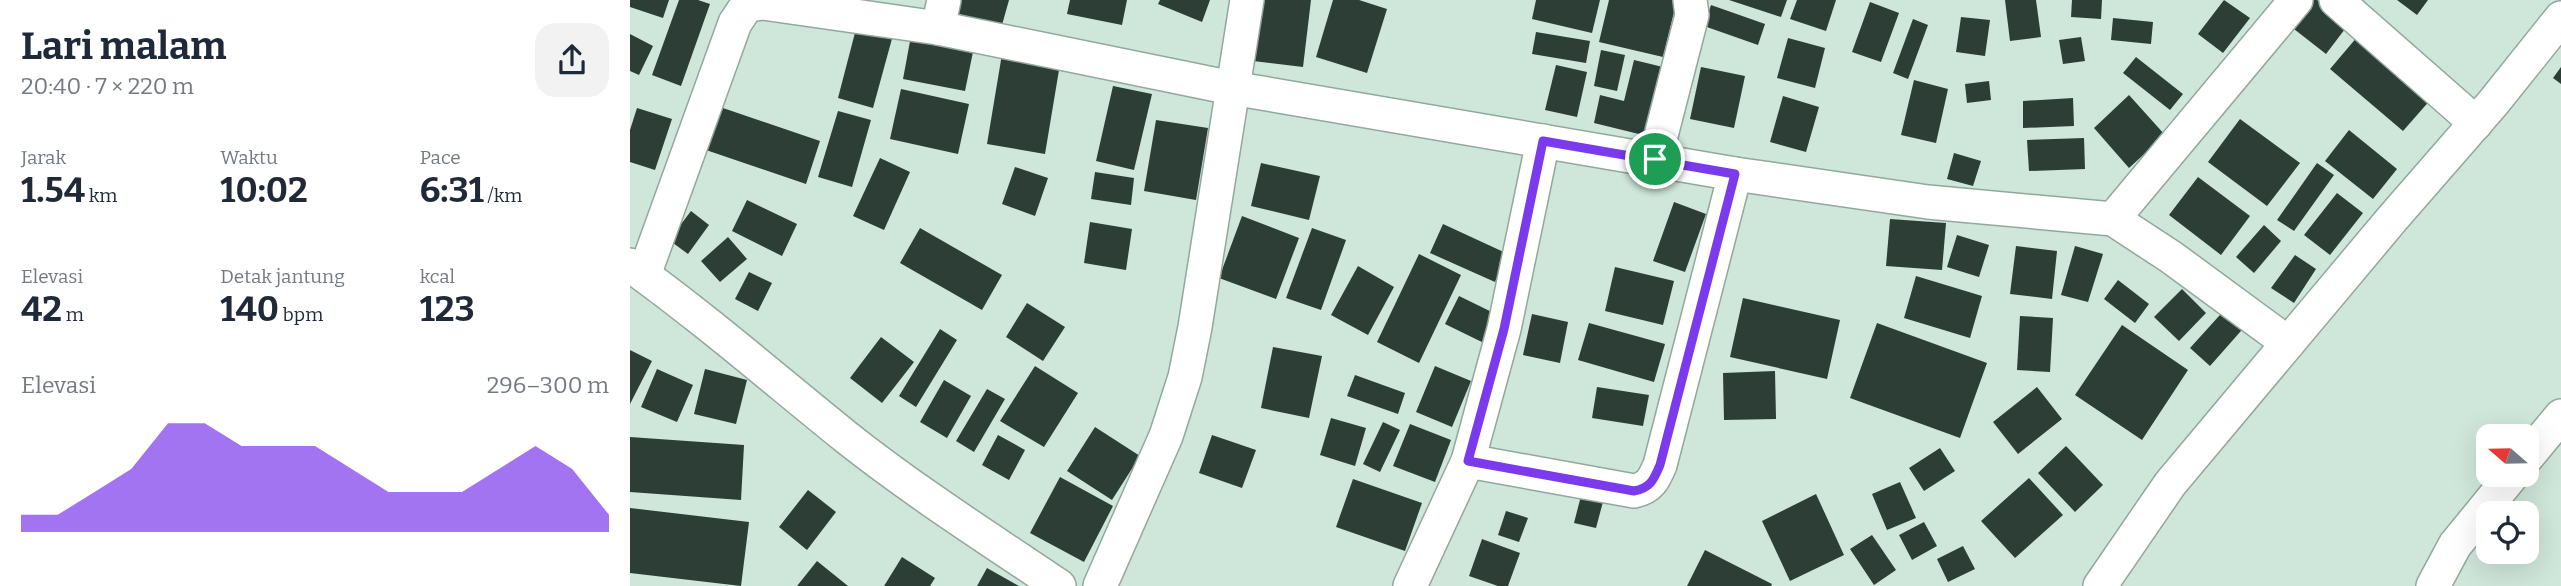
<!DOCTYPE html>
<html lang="id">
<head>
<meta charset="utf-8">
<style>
  :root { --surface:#fff; --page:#f2f2f3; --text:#1f2937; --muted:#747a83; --accent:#7c3aed }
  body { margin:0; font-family:Bitter,serif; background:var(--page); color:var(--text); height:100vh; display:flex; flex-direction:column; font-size:26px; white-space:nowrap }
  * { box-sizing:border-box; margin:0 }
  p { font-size:23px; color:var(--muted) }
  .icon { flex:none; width:38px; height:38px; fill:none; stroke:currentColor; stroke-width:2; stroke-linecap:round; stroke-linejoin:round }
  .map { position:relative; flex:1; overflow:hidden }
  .side { display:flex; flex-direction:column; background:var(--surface); width:630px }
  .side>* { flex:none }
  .needle { width:46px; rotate:290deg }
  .buttons { position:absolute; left:1846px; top:424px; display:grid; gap:14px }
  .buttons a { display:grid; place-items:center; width:63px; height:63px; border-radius:14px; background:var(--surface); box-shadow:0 7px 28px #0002; font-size:35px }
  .pin { position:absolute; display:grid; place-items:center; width:60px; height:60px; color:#fff; margin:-30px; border:4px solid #fff; border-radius:50%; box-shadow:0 2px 7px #0007 }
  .round { display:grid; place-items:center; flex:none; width:74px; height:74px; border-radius:21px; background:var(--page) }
  .overview { display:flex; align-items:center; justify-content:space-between; height:119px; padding:0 21px }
  h1 { font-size:38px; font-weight:700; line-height:52px }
  .metrics { display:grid; grid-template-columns:repeat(3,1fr); gap:10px; height:119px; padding:7px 21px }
  .metrics div { display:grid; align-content:center }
  .metrics b { font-size:35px; font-weight:700 }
  .metrics small { font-size:19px; font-weight:400 }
  .metrics p { font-size:19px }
  .chart { height:196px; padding:14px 21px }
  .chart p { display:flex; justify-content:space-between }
  .chart svg { width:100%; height:126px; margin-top:7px; fill:var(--accent); opacity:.7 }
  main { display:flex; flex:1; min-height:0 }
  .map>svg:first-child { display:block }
  .building { fill:#2c3e35 }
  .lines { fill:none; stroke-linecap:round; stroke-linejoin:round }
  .minor-casing { stroke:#92a89d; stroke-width:36 }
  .minor { stroke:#fff; stroke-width:33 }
  .route-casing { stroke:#fff; stroke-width:14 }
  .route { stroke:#7c3aed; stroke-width:9 }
</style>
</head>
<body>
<main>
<section class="side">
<div class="overview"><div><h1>Lari malam</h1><p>20:40 · 7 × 220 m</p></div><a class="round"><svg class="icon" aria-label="share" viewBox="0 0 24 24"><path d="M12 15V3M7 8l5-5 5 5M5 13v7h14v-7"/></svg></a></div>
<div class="metrics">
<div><p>Jarak</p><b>1.54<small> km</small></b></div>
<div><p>Waktu</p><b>10:02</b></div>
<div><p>Pace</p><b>6:31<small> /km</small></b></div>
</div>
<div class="metrics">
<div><p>Elevasi</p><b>42<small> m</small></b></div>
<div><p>Detak jantung</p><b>140<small> bpm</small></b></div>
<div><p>kcal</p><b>123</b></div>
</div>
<div class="chart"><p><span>Elevasi</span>296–300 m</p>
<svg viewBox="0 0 160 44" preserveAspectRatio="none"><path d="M0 44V38L10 38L20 30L30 22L40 6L50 6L60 14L70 14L80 14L90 22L100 30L110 30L120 30L130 22L140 14L150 22L160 38V44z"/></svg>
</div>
</section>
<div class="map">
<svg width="1931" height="586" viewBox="0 0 1931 586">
  <rect width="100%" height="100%" fill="#cfe6da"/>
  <g class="building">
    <polygon points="0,0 39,0 33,18 0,7"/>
    <polygon points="49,0 68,0 80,4 51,86 22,75"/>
    <polygon points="320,0 379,0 372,25 317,11"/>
    <polygon points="440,0 497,0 492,25 437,14"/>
    <polygon points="530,0 580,0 572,22 528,4"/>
    <polygon points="629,0 681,0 673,67 623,61"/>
    <polygon points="703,0 729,0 757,9 737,73 686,57"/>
    <polygon points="906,0 970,0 962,33 902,19"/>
    <polygon points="979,0 1047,0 1033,57 969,42"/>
    <polygon points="1099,0 1157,0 1151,17"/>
    <polygon points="1167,0 1206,0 1196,31 1160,19"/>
    <polygon points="1375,0 1406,0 1411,37 1380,41"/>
    <polygon points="1442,0 1472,0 1471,19 1441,17"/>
    <polygon points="1594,0 1620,18 1593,53 1568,34"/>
    <polygon points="1673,0 1687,0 1718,25 1696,54 1655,22"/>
    <polygon points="1767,0 1798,0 1787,15"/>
    <polygon points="1240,2 1269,13 1251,62 1222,52"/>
    <polygon points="1081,5 1135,24 1128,45 1074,26"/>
    <polygon points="1331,17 1360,20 1355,56 1326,52"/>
    <polygon points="1483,18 1523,22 1521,44 1481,40"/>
    <polygon points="1283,19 1298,25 1278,79 1263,73"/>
    <polygon points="227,25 263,35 243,108 208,98"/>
    <polygon points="906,32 960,41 956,63 902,54"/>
    <polygon points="0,34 23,46 9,75 0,71"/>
    <polygon points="281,36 344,47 335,91 273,79"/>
    <polygon points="1728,36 1802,98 1773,131 1700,69"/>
    <polygon points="1451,37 1455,61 1433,64 1429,40"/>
    <polygon points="1158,38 1195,48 1185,88 1147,78"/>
    <polygon points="373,48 431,58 415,154 357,144"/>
    <polygon points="971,50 995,55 987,91 964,86"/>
    <polygon points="1506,57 1553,94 1540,110 1493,73"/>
    <polygon points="1004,60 1037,68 1021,137 964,123 970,95 994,101"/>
    <polygon points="926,65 957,72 947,117 915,110"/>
    <polygon points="1071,67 1115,76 1104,128 1060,119"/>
    <polygon points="1931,67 1931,84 1923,78"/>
    <polygon points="1284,80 1318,89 1306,143 1271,135"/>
    <polygon points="1359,81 1361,100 1337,103 1335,84"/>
    <polygon points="483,86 522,94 504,170 466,161"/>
    <polygon points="271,89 339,104 328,154 260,139"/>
    <polygon points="1499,95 1535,135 1499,168 1464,128"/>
    <polygon points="1153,96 1189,107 1176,152 1140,142"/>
    <polygon points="1443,98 1444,126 1393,128 1393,101"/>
    <polygon points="90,107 190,141 176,184 76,150"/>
    <polygon points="7,108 42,119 25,170 0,162 0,130"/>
    <polygon points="208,111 241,120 222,187 188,177"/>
    <polygon points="1610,119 1670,163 1637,206 1578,162"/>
    <polygon points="526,120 578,128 566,200 514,191"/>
    <polygon points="1719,130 1767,169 1743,199 1695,161"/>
    <polygon points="1454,138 1455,169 1399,171 1397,140"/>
    <polygon points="1324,153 1351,161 1343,186 1317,179"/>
    <polygon points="250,158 280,172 254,230 223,216"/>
    <polygon points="631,163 690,176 679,220 621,206"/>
    <polygon points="1687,163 1704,175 1664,231 1647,220"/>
    <polygon points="385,167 418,178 405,216 372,204"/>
    <polygon points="465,172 504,178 501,205 461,199"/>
    <polygon points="1568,177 1620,216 1591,255 1539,215"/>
    <polygon points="1707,193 1733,213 1700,255 1674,235"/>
    <polygon points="117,200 167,224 152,256 102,231"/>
    <polygon points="1044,202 1076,214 1055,272 1023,261"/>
    <polygon points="61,211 79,225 58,254 39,240"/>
    <polygon points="612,216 669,238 646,299 589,278"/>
    <polygon points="1260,219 1316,223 1312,270 1256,266"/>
    <polygon points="460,222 502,229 496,270 454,263"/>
    <polygon points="813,224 878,254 865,282 800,253"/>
    <polygon points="1634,225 1651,241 1624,273 1606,257"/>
    <polygon points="290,228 372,275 352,310 270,263"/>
    <polygon points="682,228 716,240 691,310 656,298"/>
    <polygon points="1327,235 1359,245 1349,277 1317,267"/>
    <polygon points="98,237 117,259 90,282 71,261"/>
    <polygon points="1386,246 1427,251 1422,299 1380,294"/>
    <polygon points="1445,246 1473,254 1458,302 1431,295"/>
    <polygon points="789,254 831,275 789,363 747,342"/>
    <polygon points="1665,255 1686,269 1664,303 1641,288"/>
    <polygon points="728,266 764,287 738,335 701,315"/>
    <polygon points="985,267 1044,281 1033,325 975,311"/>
    <polygon points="119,272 142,283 128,311 105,299"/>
    <polygon points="1286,276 1352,296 1340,338 1274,318"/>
    <polygon points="1488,280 1519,304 1505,323 1474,299"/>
    <polygon points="1552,289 1576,313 1549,341 1524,317"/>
    <polygon points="829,296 872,317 858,345 815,324"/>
    <polygon points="1113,298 1210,320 1197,379 1100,357"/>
    <polygon points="397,303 435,327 413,361 376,337"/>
    <polygon points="1599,305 1618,323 1580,366 1560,348"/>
    <polygon points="902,314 938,322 930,363 893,355"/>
    <polygon points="1390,316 1423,318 1420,372 1387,370"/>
    <polygon points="959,323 1035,344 1024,382 948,360"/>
    <polygon points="1247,323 1357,363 1330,438 1220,398"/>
    <polygon points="1492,325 1558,370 1512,440 1445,395"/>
    <polygon points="310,329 327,340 286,407 269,396"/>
    <polygon points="251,337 284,362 252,403 220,378"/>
    <polygon points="643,347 692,356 679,418 631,408"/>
    <polygon points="0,350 22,361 0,404"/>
    <polygon points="405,366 448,393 414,447 370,421"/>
    <polygon points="805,366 841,381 822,427 786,412"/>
    <polygon points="27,369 63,385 47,422 11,407"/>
    <polygon points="75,369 117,380 106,424 64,414"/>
    <polygon points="1145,371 1146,419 1094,420 1093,373"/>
    <polygon points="725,375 775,393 768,414 717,396"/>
    <polygon points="314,380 341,396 317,438 290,422"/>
    <polygon points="967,387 1019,395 1013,426 962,418"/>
    <polygon points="1407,387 1432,419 1388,454 1363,422"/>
    <polygon points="357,389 375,399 344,452 326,441"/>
    <polygon points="701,418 736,428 725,466 690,455"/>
    <polygon points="753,422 770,430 750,472 733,464"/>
    <polygon points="780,424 821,440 805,482 763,466"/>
    <polygon points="465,427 510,456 482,500 437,471"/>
    <polygon points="368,435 395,450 379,480 352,465"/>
    <polygon points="582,435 626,450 612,488 569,473"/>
    <polygon points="0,437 114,445 111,500 0,492"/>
    <polygon points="1436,446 1473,485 1445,512 1408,473"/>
    <polygon points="1310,448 1325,471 1294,491 1279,468"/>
    <polygon points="430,477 483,506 454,562 400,533"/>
    <polygon points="1399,478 1433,515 1385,558 1351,521"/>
    <polygon points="723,479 792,503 775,551 706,527"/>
    <polygon points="1270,482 1286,518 1257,530 1242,494"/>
    <polygon points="178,490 206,512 177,550 149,527"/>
    <polygon points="952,492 974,498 966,528 944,523"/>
    <polygon points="1186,494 1214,555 1160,581 1132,521"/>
    <polygon points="0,508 119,522 111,586 0,573"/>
    <polygon points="876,511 898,518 889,542 868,535"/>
    <polygon points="1294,522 1307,546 1282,560 1269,535"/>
    <polygon points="1242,535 1266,570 1244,585 1220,549"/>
    <polygon points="852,539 890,553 878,586 868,586 839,576"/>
    <polygon points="1333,546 1345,569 1318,582 1307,559"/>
    <polygon points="1075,550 1142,584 1141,586 1057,586"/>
    <polygon points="272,557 305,578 300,586 254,586"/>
    <polygon points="187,561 218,586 167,586"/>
    <polygon points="357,568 389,586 347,586"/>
  </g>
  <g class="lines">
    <g class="minor-casing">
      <g id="minor">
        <polyline points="1706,0 1846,123"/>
        <polyline points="308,28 314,0"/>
        <polyline points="1025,159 1062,15 1060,0"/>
        <polyline points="1483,219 1666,0"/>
        <path d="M 0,265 C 75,319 144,379 216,437 C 284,491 358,538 429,586"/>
        <polyline points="14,275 105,23 117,5 134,3 308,28 602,88 1105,174 1298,202 1483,219 1541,257 1658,343"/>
        <polyline points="1897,457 1931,416"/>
        <path d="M 838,461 L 1004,491 C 1020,488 1024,479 1030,465 L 1105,174"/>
        <polyline points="470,586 536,436 555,377 565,327 617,0"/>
        <polyline points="780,586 838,461 874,329 913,141"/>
        <polyline points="1470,586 1540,484 1762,219 1863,103 1931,18"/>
        <polyline points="1803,586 1825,545 1883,474"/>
      </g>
    </g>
    <use href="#minor" class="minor"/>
  </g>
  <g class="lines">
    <g class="route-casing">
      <path id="route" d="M 913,141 L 1105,174 L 1030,465 C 1024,479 1021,488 1004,491 L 838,461 L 874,329 Z"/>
    </g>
    <use href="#route" class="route"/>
  </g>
</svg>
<div class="buttons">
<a><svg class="needle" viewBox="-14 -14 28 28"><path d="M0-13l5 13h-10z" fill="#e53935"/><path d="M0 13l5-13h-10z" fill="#747a83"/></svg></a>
<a><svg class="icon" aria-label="locate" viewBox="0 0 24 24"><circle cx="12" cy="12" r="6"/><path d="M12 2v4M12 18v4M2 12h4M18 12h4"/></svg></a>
</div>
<div class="pin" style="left:1025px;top:159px;background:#1e9e55"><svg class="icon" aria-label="arrive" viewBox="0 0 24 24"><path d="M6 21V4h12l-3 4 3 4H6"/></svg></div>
</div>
</main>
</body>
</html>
